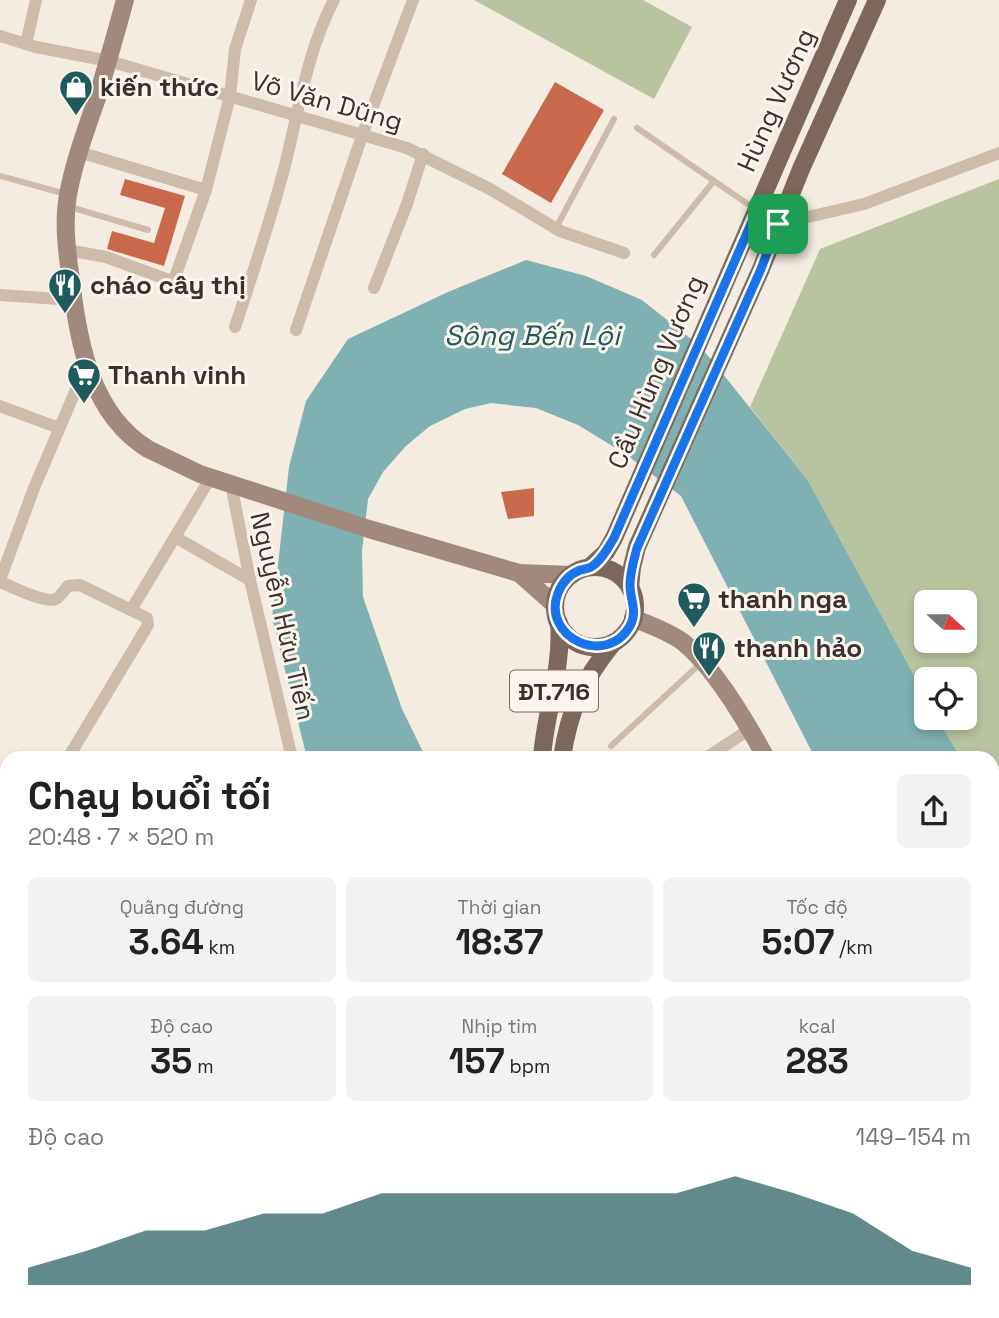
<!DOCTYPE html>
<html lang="vi">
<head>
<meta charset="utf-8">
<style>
  :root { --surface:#fff; --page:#f2f2f2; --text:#222; --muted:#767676; --accent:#1f5a5e }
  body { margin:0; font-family:"Space Grotesk",sans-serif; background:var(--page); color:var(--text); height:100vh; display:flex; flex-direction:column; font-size:26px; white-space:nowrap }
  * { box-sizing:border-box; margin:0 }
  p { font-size:23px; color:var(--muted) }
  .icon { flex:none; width:38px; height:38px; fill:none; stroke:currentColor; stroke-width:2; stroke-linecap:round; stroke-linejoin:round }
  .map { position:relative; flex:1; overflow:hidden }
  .details { position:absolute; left:0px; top:751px; width:999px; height:569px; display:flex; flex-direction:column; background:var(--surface); border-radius:21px 21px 0 0; box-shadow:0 4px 10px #0003 }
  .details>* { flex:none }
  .needle { width:46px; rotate:111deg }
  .controls { position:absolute; left:914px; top:590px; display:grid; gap:14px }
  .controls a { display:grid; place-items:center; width:63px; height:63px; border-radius:10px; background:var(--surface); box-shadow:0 4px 10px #0003; font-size:35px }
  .pin { position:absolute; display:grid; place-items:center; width:60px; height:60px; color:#fff; margin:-30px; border-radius:14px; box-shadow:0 4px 10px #0006 }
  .round { display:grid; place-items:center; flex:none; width:74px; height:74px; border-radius:10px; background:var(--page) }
  .headline { display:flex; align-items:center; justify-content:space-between; height:119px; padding:0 28px }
  h1 { font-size:38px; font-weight:600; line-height:52px }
  .stats { display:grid; grid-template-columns:repeat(3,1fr); gap:10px; height:119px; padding:7px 28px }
  .stats div { display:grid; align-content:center; border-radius:10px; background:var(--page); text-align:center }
  .stats b { font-size:35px; font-weight:600 }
  .stats small { font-size:19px; font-weight:400 }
  .stats p { font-size:19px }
  .chart { height:196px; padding:14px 28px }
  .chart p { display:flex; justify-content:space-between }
  .chart svg { width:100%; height:126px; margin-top:7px; fill:var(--accent); opacity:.7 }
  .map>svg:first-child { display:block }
  .green { fill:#b8c4a0; fill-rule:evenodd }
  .water { fill:#7fb0b2 }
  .building { fill:#c8694b }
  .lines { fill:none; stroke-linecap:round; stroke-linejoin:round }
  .lane { stroke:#cdbbac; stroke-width:6 }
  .street { stroke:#cdbbac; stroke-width:12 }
  .secondary { stroke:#a18a7d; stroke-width:18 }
  .primary { stroke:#7d675c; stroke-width:18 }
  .route-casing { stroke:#fff; stroke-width:14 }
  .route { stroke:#1a73e8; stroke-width:9 }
  .labels { text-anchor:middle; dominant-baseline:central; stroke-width:6; stroke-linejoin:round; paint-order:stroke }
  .shield { fill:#fbf5ee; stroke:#756b66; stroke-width:2 }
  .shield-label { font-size:24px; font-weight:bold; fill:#3b302b }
  .poi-label { font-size:26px; font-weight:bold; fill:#3b302b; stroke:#fbf5ee; text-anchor:start }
  .street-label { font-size:26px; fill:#3b302b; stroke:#fbf5ee }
  .water-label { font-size:28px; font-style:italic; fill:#1f5a5e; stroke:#fbf5ee }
</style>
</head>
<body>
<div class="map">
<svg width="999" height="1318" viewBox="0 0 999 1318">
  <rect width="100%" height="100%" fill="#f4ebe1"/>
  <g class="green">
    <polygon points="474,0 643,0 692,27 654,99"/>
    <path d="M 999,179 L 999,805 L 992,797 L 992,758 L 961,758 L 937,718 L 964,718 L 964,679 L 926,679 L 926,697 L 807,479 L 750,407 L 820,249 ZM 926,602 L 964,602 L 964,640 L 926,640 Z"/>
  </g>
  <g class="water">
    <polygon points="526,260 586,276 642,300 696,343 710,358 807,479 926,697 926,718 937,718 961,758 815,758 681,496 624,453 578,425 536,408 491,403 465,409 430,426 406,446 383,472 368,499 362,551 363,597 402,709 426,758 307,758 272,618 289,467 306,401 348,339 448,292"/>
    <polygon points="992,797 999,805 999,1017 992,1012"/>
    <polygon points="719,1313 722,1318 552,1318 549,1313"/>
  </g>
  <g class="building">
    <polygon points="555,82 604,110 551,203 502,174"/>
    <polygon points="125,179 185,196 164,266 107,249 112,231 154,243 165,208 120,195"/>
    <polygon points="534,488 534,516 508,519 501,492"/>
    <polygon points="997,1206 999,1206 999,1236 993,1236"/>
  </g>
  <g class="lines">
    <g class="lane">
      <polyline points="637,128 755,209"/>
      <polyline points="0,176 66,194"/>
      <polyline points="70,207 148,230"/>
      <polyline points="556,228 614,119"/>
      <polyline points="654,255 714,181"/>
      <polyline points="611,746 701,663"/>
      <polyline points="177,1312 179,1318"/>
      <polyline points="831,1316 923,1318"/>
    </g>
    <g class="street">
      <polyline points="0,36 36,47 109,61 407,148 490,189 560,231 624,253"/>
      <polyline points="26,44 36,0"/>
      <polyline points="79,152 206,190"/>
      <polyline points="757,210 778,224 864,204 999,153"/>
      <polyline points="67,250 106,257 169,280 175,277 206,190 230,96 235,49 251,0"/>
      <polyline points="374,288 407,204 423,154"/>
      <polyline points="0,295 73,300"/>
      <path d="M 235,327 C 252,276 269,225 283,173 C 298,116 306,53 334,0"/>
      <polyline points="296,330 363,133 413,0"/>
      <polyline points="0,406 59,428"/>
      <polyline points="231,484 250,580 292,758"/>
      <polyline points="175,537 250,580"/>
      <polyline points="0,580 34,488 86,366"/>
      <path d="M 0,582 C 11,586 45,604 56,599 C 60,597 64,590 68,586 L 80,585 L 131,610"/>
      <polyline points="68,758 148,625 147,618 131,610 211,477"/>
      <polyline points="706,758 750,729"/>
      <polyline points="0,899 7,903"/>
      <polyline points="0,1037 7,1046"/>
      <polyline points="0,1074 7,1063"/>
      <polyline points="0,1127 7,1132"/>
      <polyline points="0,1205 7,1193"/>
      <polyline points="501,1312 504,1318"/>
      <polyline points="44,1318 46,1312"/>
    </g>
    <g class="secondary">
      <path d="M 125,0 C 116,33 107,65 97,98 C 86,130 74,162 68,195 C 63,223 67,253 71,280 C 78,342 91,414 148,449 L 200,474 L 369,529 L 519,573 L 572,575"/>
      <polyline points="519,573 555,605"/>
      <path d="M 633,618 C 650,625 668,631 683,642 C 715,668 746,721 766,758"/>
      <polyline points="829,1312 829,1318"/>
    </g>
    <g class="primary">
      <polyline points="590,567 606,552 614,538 848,0"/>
      <circle cx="595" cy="607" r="40"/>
      <polyline points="630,588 632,567 637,547 761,269 801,169 877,0"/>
      <path d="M 542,758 C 545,712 563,669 559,623"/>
      <path d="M 562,758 C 569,710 583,680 613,643"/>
      <polyline points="778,1312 781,1318"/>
      <polyline points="801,1312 803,1318"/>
    </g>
  </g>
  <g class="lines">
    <g class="route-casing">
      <path id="route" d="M 757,210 L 778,224 L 761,269 L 637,548 C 634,560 630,572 630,585 C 630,600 638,611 630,626 C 606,668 541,637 558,593 C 562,583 570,574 580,570 C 581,570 590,568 591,567 C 601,561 608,548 614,538 Z"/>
    </g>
    <use href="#route" class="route"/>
  </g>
  <defs>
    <g id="shop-pin" transform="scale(1.75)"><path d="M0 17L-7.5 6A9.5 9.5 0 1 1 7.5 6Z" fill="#1f5a5e" stroke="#fbf5ee"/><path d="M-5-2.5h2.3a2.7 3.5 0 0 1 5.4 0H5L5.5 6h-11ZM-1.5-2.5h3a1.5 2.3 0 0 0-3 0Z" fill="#fff"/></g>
    <g id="restaurant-pin" transform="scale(1.75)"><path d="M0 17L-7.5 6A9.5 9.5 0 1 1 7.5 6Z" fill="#1f5a5e" stroke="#fbf5ee"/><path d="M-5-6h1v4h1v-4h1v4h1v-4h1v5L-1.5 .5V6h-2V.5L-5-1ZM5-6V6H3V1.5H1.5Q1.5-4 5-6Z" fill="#fff"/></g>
    <g id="supermarket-pin" transform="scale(1.75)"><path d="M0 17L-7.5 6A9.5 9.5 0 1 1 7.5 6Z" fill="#1f5a5e" stroke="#fbf5ee"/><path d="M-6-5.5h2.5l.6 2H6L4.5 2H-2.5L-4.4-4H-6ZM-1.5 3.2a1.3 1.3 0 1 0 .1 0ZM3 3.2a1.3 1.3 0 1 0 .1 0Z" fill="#fff"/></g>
  </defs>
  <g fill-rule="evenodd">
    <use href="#shop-pin" x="76" y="87"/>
    <use href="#restaurant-pin" x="65" y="285"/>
    <use href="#supermarket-pin" x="84" y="375"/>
    <use href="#supermarket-pin" x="694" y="599"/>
    <use href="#restaurant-pin" x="709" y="648"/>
  </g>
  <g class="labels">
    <rect class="shield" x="510" y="670.5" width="88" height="41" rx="5"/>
    <g class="shield-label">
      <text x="554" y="691">ĐT.716</text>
    </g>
    <g class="poi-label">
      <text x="100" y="87">kiến thức</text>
      <text x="90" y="285">cháo cây thị</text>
      <text x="108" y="375">Thanh vinh</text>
      <text x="718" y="599">thanh nga</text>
      <text x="734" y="648">thanh hảo</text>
    </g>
    <g class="street-label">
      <text transform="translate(776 100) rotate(-66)">Hùng Vương</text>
      <text transform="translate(327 101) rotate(16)">Võ Văn Dũng</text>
      <text transform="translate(656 372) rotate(-67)">Cầu Hùng Vương</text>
      <text transform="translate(283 616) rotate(77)">Nguyễn Hữu Tiến</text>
    </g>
    <g class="water-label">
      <text x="532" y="335">Sông Bến Lội</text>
    </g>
  </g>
</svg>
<div class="controls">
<a><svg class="needle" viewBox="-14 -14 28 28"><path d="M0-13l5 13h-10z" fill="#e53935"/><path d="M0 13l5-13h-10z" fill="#767676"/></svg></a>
<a><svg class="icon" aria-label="locate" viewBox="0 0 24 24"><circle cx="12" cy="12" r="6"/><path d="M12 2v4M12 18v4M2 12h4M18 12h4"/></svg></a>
</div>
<div class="pin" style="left:778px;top:224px;background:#1e9e55"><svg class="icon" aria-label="arrive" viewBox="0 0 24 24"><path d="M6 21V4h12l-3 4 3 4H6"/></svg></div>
<section class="details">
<div class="headline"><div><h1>Chạy buổi tối</h1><p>20:48 · 7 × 520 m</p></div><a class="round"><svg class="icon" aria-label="share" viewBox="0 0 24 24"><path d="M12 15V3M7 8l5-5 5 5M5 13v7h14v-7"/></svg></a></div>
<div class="stats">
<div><p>Quãng đường</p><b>3.64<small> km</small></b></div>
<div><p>Thời gian</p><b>18:37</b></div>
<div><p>Tốc độ</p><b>5:07<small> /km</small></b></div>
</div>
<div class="stats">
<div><p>Độ cao</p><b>35<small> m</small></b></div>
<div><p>Nhịp tim</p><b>157<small> bpm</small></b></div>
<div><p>kcal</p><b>283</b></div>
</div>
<div class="chart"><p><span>Độ cao</span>149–154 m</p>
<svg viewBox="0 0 160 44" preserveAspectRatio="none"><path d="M0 44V38L10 32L20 25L30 25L40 19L50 19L60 12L70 12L80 12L90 12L100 12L110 12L120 6L130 12L140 19L150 32L160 38V44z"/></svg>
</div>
</section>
</div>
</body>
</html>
